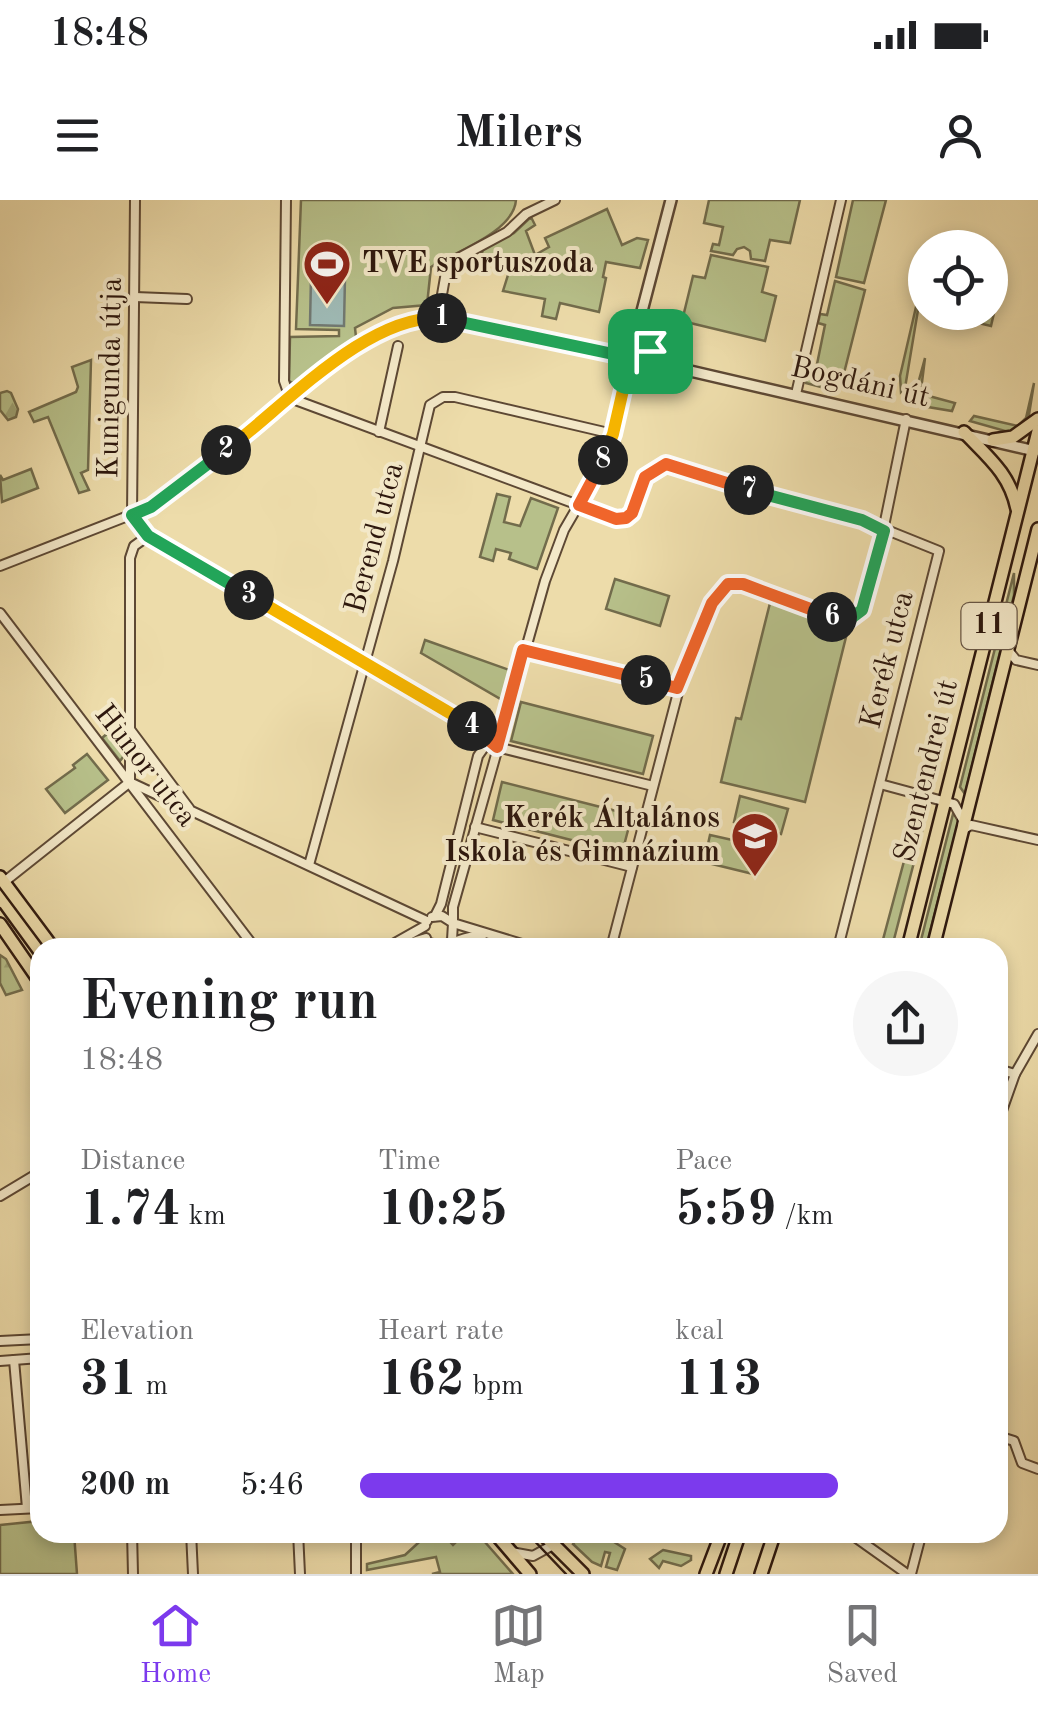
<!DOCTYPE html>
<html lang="en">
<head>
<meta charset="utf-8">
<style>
  :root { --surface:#fff; --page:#f6f6f6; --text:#202124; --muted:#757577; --line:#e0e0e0; --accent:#7c3aed }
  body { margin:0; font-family:"Old Standard TT",serif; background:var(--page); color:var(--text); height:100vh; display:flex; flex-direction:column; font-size:38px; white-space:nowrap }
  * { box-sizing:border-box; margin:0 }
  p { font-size:32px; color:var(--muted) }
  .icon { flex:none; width:55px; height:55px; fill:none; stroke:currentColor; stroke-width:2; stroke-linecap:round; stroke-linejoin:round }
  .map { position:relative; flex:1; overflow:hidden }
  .sheet { position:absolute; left:30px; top:738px; width:978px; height:605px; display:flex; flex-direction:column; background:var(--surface); border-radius:30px; box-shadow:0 5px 15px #0003 }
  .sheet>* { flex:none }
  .buttons { position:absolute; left:908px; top:30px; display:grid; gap:20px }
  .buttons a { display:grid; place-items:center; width:100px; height:100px; border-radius:50%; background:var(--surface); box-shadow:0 5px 15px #0003; font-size:50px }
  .pin { position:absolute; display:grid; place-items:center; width:85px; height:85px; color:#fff; margin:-42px; border-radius:20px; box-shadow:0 5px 15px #0006 }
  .km { position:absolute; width:50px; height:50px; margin:-25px; border-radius:50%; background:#222; color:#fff; font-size:28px; line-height:50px; text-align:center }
  .round { display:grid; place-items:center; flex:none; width:105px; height:105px; border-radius:52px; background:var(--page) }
  .overview { display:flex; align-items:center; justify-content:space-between; height:170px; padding:0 50px }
  h1 { font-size:55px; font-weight:700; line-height:75px }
  .stats { display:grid; grid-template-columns:repeat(3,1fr); gap:15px; height:170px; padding:10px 50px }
  .stats div { display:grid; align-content:center }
  .stats b { font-size:50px; font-weight:700 }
  .stats small { font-size:28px; font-weight:400 }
  .stats p { font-size:28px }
  ul { padding:0 50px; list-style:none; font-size:32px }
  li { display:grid; grid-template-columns:160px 120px 1fr; align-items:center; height:75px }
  li i { height:25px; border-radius:12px; background:var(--accent) }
  .status { display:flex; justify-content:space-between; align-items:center; height:70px; padding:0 50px; background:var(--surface); direction:ltr }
  .status svg { height:28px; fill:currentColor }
  header { display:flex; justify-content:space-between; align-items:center; height:130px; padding:0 50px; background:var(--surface); font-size:45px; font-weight:700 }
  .dock { display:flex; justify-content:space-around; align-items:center; height:140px; border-top:2px solid var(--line); background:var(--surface); font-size:28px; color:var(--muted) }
  .dock a { display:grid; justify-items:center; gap:5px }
  .dock .selected { color:var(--accent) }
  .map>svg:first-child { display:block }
  .green { fill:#b7c08a; stroke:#726c4c; stroke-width:2.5 }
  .forest { fill:url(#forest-firs); stroke:#726c4c; stroke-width:2.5 }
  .water { fill:#9eb9b4; stroke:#717871; stroke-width:2.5 }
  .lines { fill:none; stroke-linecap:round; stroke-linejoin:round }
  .minor-casing { stroke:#5d4834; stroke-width:12 }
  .tertiary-casing { stroke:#5d4834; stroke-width:14 }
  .primary-casing { stroke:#2d170d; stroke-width:16 }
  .minor { stroke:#f3e8c8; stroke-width:8 }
  .tertiary { stroke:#f3e8c8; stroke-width:9 }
  .primary { stroke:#eddcaa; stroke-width:11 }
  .tram { stroke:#2d170d; stroke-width:2.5 }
  .split-1-casing { stroke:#fff; stroke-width:20 }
  .split-2-casing { stroke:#fff; stroke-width:20 }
  .split-3-casing { stroke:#fff; stroke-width:20 }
  .split-4-casing { stroke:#fff; stroke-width:20 }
  .split-5-casing { stroke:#fff; stroke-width:20 }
  .split-6-casing { stroke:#fff; stroke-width:20 }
  .split-7-casing { stroke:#fff; stroke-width:20 }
  .split-8-casing { stroke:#fff; stroke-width:20 }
  .split-9-casing { stroke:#fff; stroke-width:20 }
  .split-1 { stroke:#22a559; stroke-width:12 }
  .split-2 { stroke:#f5b400; stroke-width:12 }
  .split-3 { stroke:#22a559; stroke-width:12 }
  .split-4 { stroke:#f5b400; stroke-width:12 }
  .split-5 { stroke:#f0652b; stroke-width:12 }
  .split-6 { stroke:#f0652b; stroke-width:12 }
  .split-7 { stroke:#22a559; stroke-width:12 }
  .split-8 { stroke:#f0652b; stroke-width:12 }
  .split-9 { stroke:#f5b400; stroke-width:12 }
  .labels { text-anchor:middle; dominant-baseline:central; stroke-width:8; stroke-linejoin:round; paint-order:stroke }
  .shield { fill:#f3e8c8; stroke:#685645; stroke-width:2.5 }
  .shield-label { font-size:28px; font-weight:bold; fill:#2d170d }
  .poi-label { font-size:30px; font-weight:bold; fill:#2d170d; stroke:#f3e8c8; text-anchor:start }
  .street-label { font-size:30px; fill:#2d170d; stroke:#f3e8c8 }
</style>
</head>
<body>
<div class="status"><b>18:48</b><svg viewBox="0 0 49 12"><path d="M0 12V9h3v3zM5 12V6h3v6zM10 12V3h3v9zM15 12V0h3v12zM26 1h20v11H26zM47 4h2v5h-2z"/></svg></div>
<header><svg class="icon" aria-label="menu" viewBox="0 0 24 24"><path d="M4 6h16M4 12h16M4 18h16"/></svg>Milers<svg class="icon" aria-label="person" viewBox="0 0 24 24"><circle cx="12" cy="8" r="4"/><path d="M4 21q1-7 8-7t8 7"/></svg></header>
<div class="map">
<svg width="1038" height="1374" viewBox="0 0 1038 1374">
  <defs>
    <pattern id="forest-firs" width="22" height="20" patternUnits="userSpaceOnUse" patternTransform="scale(2.5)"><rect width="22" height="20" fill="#b7c08a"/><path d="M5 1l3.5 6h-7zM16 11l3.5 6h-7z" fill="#9ea476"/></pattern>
  </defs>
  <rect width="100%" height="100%" fill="#eddcaa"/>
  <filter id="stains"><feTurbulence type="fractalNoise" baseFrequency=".002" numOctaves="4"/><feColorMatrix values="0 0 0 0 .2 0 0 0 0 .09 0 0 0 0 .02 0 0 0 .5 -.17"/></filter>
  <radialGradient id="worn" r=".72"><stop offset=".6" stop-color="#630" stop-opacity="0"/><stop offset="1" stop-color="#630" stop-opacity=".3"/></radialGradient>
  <g class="green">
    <path d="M 301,0 L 516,0 C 514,32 455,52 431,67 L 427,105 L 393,108 L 355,128 L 356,137 L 293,183 L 289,181 L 290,137 L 339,136 L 339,130 L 296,129 Z"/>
    <polygon points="709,0 800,0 790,43 770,40 765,61 751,59 750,51 744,47 737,49 733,55 711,51 713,44 719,45 723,27 704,23"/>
    <polygon points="853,0 886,0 864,83 836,77"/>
    <polygon points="607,9 622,45 637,38 648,40 640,68 606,62 603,77 606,78 599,112 560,103 556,119 542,116 545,99 503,91 513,59 499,56 497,60 481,57 483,49 514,33 531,17 535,25 526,31 535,55 549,47 545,38"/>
    <polygon points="711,55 768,67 762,92 776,96 765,141 682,121 693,76 705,78"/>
    <polygon points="925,68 905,188 901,192 900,176"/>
    <polygon points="990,80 1001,83 991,126 936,113 990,112"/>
    <polygon points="835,81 865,90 841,185 832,190 806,183 807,169 816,169 825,125 818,123 820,114 827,115"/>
    <polygon points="925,158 921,190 929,196 955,203 952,211 922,206 917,202 916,191"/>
    <polygon points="91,160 88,270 81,273 89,290 79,293 48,217 34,222 29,212 76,192 78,187 72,167"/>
    <polygon points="1034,183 1028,221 1012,233 970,221 974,216 1018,226 1026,218"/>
    <polygon points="31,269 38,288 2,302 0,275 3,280"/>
    <polygon points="497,294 510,297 504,322 520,326 531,298 558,308 537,369 509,359 511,353 496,349 493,361 480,357"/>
    <polygon points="1014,373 1014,395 965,594 960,587"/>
    <polygon points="615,379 669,396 660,426 606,409"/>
    <polygon points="770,403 848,429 805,602 721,582 736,518 741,519"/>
    <polygon points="425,440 512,471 504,501 421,453"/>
    <polygon points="521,502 653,536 643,574 511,541"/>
    <polygon points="121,522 124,525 123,557 120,561 102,538"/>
    <polygon points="87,554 108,580 65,613 46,589 75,568 73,565"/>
    <polygon points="502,582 632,615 622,653 493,620"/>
    <polygon points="740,596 788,609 781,634 734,622"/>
    <polygon points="918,609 926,616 892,747 881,747"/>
    <polygon points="953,614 959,619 926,747 919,748"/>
    <polygon points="710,635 764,647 757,675 704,662"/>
    <polygon points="40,1321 40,1332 74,1333 77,1374 0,1374 0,1325"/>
    <polygon points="430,1332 442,1333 453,1345 465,1333 477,1333 513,1374 432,1374 440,1372 436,1357 367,1370 367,1364 405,1355"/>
    <polygon points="582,1332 600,1333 625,1349 617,1370 606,1367 610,1353 605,1352 601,1366 592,1362 573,1344"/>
    <polygon points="663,1350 691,1356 691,1360 681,1366 663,1361 659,1368 650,1359"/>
  </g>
  <g class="forest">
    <polygon points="7,191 11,193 18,209 16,217 8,220 0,210 0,193"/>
    <polygon points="0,755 6,759 22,790 6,795 0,783"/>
  </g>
  <polygon class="water" points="311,76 345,77 344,126 310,125"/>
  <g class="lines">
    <g class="minor-casing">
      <g id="minor">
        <polyline points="135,0 132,315 148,336 478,530 497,547 653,586"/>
        <path d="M 286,0 L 284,181 L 290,198 L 616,319 C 640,317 634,295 644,279 C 649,272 659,268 666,263 L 862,320 L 939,351 L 838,748"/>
        <polyline points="135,97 187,99"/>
        <polyline points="438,117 446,72 453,61 507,32 526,14 555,0"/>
        <polyline points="796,194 841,0"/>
        <polyline points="379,232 398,146"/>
        <path d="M 0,366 L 151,307 L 355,147 C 391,122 422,115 465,121 L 630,157 L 613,234 L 600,268 L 564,330 L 545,381 L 453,707 L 453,723 L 535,748"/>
        <polyline points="0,413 255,748"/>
        <polyline points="523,450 677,488"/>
        <polyline points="1008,450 1016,460 1038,465"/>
        <polyline points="129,528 189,608"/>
        <polyline points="130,582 130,358 134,346 148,336"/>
        <polyline points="134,584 427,721"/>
        <polyline points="880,584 954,604 963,620 962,630 971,625 1038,640"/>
        <polyline points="475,627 632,667"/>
        <polyline points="309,665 393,361 430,205 443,197 455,197 613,234"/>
        <polyline points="4,682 130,582"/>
        <polyline points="435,716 441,704 478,556 492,536"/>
        <polyline points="432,717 442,716 453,723 452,740"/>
        <path d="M 430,743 C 447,750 463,734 482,736"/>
        <polyline points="386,748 425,726"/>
        <polyline points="393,748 426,738"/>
        <path d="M 611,748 L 686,462 L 711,403 L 723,387 L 736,383 L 838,420 C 849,422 854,419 862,410 L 883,331 L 906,219"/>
        <polyline points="998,869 1015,874"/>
        <polyline points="998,922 1015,874 1038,834"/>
        <polyline points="0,996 40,972"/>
        <polyline points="0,1141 40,1139"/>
        <polyline points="14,1160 27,1308"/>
        <polyline points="0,1161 40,1158"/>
        <polyline points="998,1236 1014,1241 1022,1263 1038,1269"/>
        <polyline points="0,1310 40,1308"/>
        <polyline points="132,1332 133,1374"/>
        <polyline points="191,1332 193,1374"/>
        <polyline points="298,1332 300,1374"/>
        <polyline points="356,1332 356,1374"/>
        <polyline points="848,1332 907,1374"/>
        <polyline points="511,1352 533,1356 553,1345"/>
        <polyline points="911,1374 922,1332"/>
      </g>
    </g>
    <g class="tertiary-casing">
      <g id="tertiary">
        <polyline points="671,0 630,157 1035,251"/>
        <polyline points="640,128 645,147 665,162"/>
      </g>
    </g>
    <g class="primary-casing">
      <g id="primary">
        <path d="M 964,232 C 988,257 1010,274 1017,309"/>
        <polyline points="993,240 1013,237 1038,219"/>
        <polyline points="0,677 53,748"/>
        <polyline points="0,724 40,782"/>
        <polyline points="908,748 1038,231"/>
        <polyline points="933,748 1038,329"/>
        <polyline points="494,1332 530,1374"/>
        <polyline points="541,1332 583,1374"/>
        <polyline points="706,1374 722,1332"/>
        <polyline points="726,1374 740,1332"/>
        <polyline points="761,1374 775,1332"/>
      </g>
    </g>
    <use href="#minor" class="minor"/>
    <use href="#tertiary" class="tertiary"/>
    <use href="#primary" class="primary"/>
    <g class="tram">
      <polyline points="0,708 40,763"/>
      <polyline points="526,1332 566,1374"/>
    </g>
  </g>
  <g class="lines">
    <g class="split-1-casing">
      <polyline id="split-1" points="442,118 670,166 650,151"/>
    </g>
    <g class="split-2-casing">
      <path id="split-2" d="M 226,250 C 284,207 367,114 442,118"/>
    </g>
    <g class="split-3-casing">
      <polyline id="split-3" points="226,250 151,307 132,315 148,336 249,395"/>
    </g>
    <g class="split-4-casing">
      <polyline id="split-4" points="249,395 472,526"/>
    </g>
    <g class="split-5-casing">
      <polyline id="split-5" points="472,526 497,547 523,450 646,480"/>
    </g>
    <g class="split-6-casing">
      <polyline id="split-6" points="646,480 677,488 712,403 728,384 743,384 832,417"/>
    </g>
    <g class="split-7-casing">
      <polyline id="split-7" points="749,290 862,320 884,331 862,410 846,422 832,417"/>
    </g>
    <g class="split-8-casing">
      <polyline id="split-8" points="603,260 579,305 616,319 626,318 632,313 645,277 666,264 749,290"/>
    </g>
    <g class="split-9-casing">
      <polyline id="split-9" points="603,260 613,234 639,120 641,138 650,151"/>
    </g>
    <use href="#split-1" class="split-1"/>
    <use href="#split-2" class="split-2"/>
    <use href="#split-3" class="split-3"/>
    <use href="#split-4" class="split-4"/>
    <use href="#split-5" class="split-5"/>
    <use href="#split-6" class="split-6"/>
    <use href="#split-7" class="split-7"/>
    <use href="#split-8" class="split-8"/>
    <use href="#split-9" class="split-9"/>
  </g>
  <defs>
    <g id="stadium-pin" transform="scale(2.5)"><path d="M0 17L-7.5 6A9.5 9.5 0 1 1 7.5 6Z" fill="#8f2418" stroke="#f3e8c8"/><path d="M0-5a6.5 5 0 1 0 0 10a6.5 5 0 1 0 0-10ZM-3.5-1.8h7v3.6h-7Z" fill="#fff"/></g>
    <g id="school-pin" transform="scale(2.5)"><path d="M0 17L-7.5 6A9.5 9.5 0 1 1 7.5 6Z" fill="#8f2418" stroke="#f3e8c8"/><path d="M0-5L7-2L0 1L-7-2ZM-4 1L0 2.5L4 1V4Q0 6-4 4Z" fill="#fff"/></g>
  </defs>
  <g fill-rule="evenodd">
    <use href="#stadium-pin" x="327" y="64"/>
    <use href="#school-pin" x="755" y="636"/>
  </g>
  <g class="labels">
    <rect class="shield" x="961.5" y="403" width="55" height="46" rx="8"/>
    <g class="shield-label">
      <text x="989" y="426">11</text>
    </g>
    <g class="poi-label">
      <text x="362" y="64">TVE sportuszoda</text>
      <text x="720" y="619" text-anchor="end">Kerék Általános<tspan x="720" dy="34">Iskola és Gimnázium</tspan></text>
    </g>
    <g class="street-label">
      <text transform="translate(111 178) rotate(-89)">Kunigunda útja</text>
      <text transform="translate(860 183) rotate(13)">Bogdáni út</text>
      <text transform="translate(375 338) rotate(-75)">Berend utca</text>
      <text transform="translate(888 460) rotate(-76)">Kerék utca</text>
      <text transform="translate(145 566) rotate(52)">Hunor utca</text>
      <text transform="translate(927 571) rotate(-76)">Szentendrei út</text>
    </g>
  </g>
  <rect width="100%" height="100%" filter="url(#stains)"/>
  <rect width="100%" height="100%" fill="url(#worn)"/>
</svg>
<div class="buttons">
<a><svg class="icon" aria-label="locate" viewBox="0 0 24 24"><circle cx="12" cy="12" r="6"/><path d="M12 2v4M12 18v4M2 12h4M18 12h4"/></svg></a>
</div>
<div class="pin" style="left:650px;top:151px;background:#1e9e55"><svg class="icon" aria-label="arrive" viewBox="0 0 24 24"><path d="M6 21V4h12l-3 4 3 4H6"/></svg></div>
<b class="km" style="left:442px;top:118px">1</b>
<b class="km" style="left:226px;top:250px">2</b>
<b class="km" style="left:249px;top:395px">3</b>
<b class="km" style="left:472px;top:526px">4</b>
<b class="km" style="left:646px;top:480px">5</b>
<b class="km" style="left:832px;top:417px">6</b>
<b class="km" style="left:749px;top:290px">7</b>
<b class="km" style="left:603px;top:260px">8</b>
<section class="sheet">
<div class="overview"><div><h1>Evening run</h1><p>18:48</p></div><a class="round"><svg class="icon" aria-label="share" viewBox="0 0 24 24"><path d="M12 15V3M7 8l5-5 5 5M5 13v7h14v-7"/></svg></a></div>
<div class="stats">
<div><p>Distance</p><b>1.74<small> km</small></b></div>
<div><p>Time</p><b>10:25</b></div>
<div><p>Pace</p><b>5:59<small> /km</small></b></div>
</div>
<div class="stats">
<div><p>Elevation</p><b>31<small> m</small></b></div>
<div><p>Heart rate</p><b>162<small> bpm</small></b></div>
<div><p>kcal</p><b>113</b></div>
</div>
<ul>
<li><b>200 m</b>5:46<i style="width:80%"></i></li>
</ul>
</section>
</div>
<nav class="dock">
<a class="selected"><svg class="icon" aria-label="home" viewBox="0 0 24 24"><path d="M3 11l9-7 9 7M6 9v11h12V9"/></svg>Home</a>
<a><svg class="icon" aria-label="map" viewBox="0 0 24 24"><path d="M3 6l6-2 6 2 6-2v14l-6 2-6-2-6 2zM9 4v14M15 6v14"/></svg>Map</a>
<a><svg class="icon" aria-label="saved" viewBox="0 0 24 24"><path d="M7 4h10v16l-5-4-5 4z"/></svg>Saved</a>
</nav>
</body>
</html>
